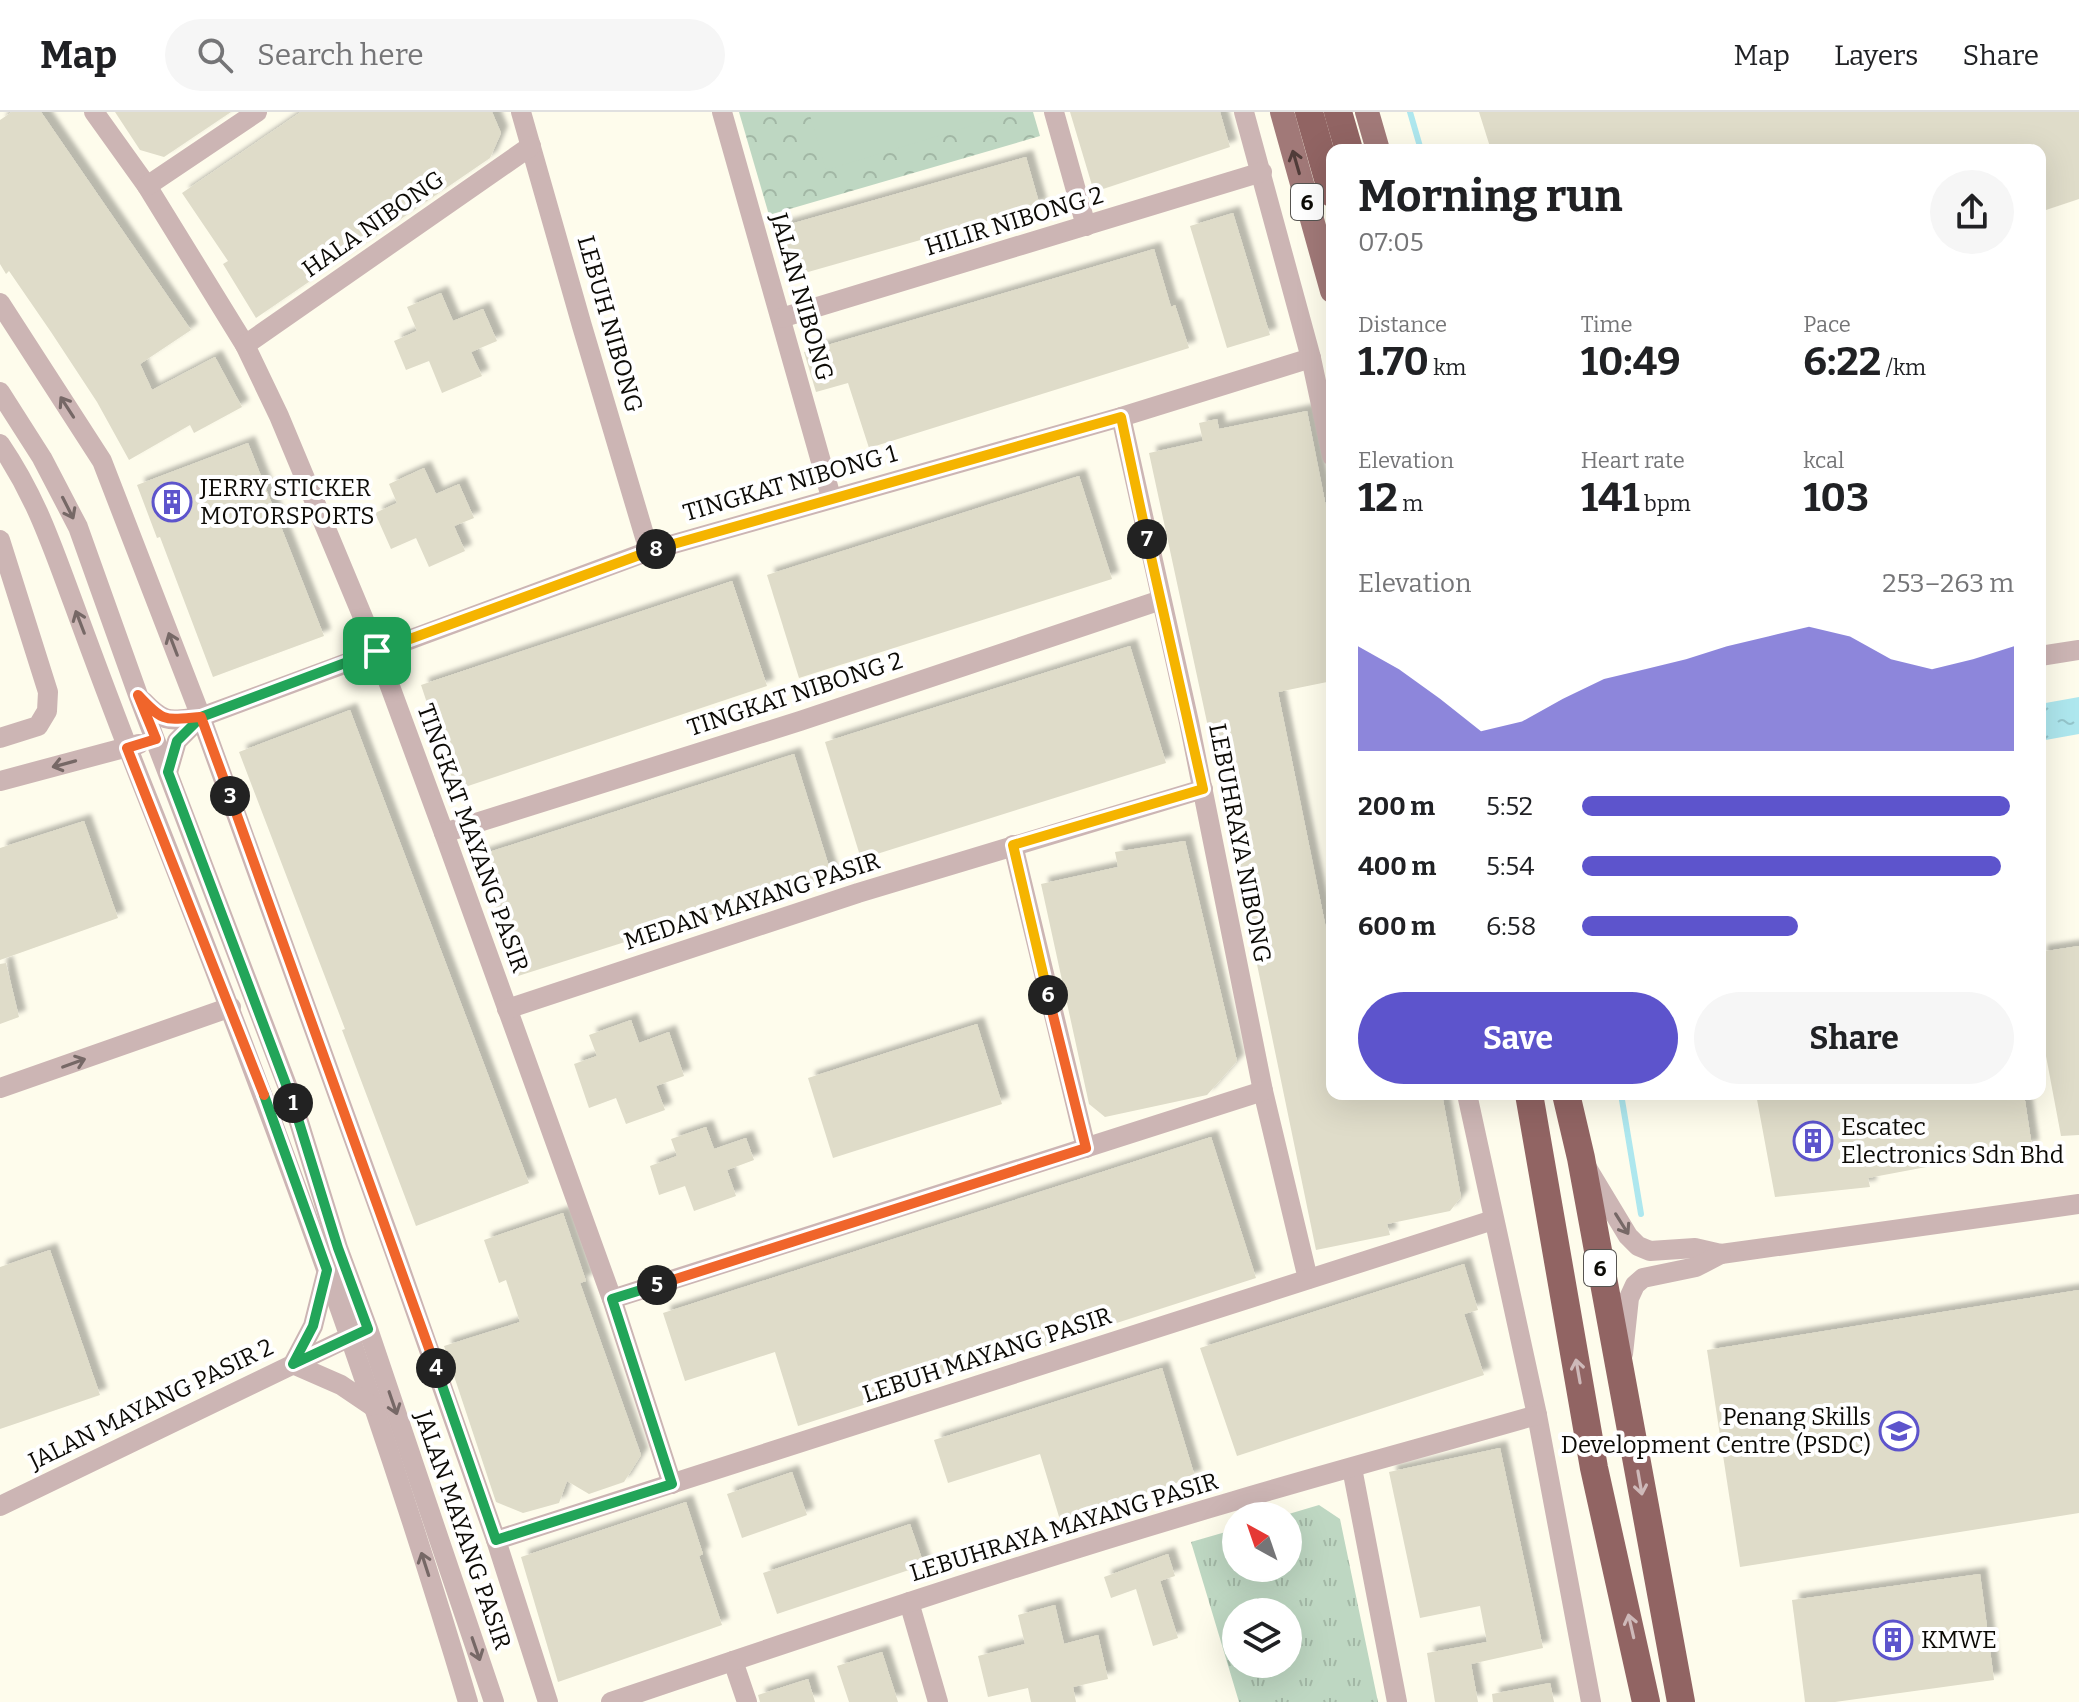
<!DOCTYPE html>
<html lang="en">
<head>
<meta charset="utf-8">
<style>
  :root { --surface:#fff; --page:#f6f6f6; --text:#202124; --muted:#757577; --line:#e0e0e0; --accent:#5d54cc }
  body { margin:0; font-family:Bitter,serif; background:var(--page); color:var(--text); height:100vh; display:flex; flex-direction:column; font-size:30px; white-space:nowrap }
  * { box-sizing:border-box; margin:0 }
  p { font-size:26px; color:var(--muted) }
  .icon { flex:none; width:44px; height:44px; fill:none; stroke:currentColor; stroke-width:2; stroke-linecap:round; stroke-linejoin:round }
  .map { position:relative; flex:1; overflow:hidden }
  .sheet { position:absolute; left:1326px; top:32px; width:720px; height:956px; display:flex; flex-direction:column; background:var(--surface); border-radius:16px; box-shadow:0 8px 32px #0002 }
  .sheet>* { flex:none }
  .needle { width:52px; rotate:320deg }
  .fabs { position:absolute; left:1222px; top:1390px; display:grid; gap:16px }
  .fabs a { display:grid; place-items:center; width:80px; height:80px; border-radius:50%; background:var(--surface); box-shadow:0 8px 32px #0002; font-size:40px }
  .pin { position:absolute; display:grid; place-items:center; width:68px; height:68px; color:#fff; margin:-34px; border-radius:16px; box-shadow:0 4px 12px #0006 }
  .km { position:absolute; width:40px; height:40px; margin:-20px; border-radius:50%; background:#222; color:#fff; font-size:22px; line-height:40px; text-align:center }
  .round { display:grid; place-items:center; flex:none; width:84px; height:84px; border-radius:42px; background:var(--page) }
  .summary { display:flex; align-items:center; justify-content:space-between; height:136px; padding:0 32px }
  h1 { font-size:44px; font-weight:700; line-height:60px }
  .figures { display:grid; grid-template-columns:repeat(3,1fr); gap:12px; height:136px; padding:8px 32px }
  .figures div { display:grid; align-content:center }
  .figures b { font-size:40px; font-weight:700 }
  .figures small { font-size:22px; font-weight:400 }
  .figures p { font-size:22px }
  .chart { height:224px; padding:16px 32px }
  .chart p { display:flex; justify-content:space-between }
  .chart svg { width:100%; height:144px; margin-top:8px; fill:var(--accent); opacity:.7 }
  .primary-button { display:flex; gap:16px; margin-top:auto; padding:16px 32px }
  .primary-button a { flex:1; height:92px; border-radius:48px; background:var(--accent); color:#fff; font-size:32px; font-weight:700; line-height:92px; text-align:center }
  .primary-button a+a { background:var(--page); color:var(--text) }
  ul { padding:0 32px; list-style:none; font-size:26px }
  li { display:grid; grid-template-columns:128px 96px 1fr; align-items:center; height:60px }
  li i { height:20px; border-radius:10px; background:var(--accent) }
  header { display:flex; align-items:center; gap:48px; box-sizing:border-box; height:112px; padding:0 40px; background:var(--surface); border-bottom:2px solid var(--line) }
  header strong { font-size:38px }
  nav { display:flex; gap:44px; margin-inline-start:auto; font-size:28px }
  .search { width:560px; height:72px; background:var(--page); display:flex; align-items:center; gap:20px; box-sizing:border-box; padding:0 28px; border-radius:44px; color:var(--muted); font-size:30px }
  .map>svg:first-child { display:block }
  .grass { fill:url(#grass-tufts); fill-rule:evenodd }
  .park { fill:url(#park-crowns) }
  .pitch { fill:#bed7c2 }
  .water { fill:url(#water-ripples) }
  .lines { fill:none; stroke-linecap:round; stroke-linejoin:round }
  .stream { stroke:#aee7ee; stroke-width:6 }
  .building { fill:#dfdcc9; filter:url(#shadow) }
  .minor { stroke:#ccb5b4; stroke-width:20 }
  .major { stroke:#a17978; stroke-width:24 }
  .highway { stroke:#916463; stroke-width:28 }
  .oneway { stroke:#503c39 }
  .oneway2 { stroke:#766866 }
  .oneway3 { stroke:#ceb9b9 }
  .split-1-casing { stroke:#fff; stroke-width:16 }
  .split-2-casing { stroke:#fff; stroke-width:16 }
  .split-3-casing { stroke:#fff; stroke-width:16 }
  .split-4-casing { stroke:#fff; stroke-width:16 }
  .split-5-casing { stroke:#fff; stroke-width:16 }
  .split-6-casing { stroke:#fff; stroke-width:16 }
  .split-7-casing { stroke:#fff; stroke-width:16 }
  .split-8-casing { stroke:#fff; stroke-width:16 }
  .split-9-casing { stroke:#fff; stroke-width:16 }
  .split-1 { stroke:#22a559; stroke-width:10 }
  .split-2 { stroke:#22a559; stroke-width:10 }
  .split-3 { stroke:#f0652b; stroke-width:10 }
  .split-4 { stroke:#f0652b; stroke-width:10 }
  .split-5 { stroke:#22a559; stroke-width:10 }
  .split-6 { stroke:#f0652b; stroke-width:10 }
  .split-7 { stroke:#f5b400; stroke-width:10 }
  .split-8 { stroke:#f5b400; stroke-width:10 }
  .split-9 { stroke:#f5b400; stroke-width:10 }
  .labels { text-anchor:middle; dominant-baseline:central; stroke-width:8; stroke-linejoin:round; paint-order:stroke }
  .shield { fill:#fff; stroke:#565451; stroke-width:2 }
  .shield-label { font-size:22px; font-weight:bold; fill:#0d0b06 }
  .street-label { font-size:24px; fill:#0d0b06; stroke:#fff }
  .poi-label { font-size:24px; fill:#0d0b06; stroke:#fff; text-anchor:start }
</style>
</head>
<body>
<header>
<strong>Map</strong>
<div class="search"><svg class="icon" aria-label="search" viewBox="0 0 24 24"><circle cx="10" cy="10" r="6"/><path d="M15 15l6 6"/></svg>Search here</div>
<nav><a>Map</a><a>Layers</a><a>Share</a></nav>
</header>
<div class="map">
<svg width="2079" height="1590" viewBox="0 0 2079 1590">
  <defs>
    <pattern id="grass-tufts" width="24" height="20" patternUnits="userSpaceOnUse" patternTransform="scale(2)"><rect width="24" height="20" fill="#bed7c2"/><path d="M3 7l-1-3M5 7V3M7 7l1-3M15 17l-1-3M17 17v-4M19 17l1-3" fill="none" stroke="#a2b7a5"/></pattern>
    <pattern id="park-crowns" width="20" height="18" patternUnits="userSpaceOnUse" patternTransform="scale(2)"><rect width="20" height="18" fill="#bed7c2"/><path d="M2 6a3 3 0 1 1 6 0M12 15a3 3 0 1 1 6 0" fill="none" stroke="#a2b7a5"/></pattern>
    <pattern id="water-ripples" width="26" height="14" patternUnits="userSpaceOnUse" patternTransform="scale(2)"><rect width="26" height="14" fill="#aee7ee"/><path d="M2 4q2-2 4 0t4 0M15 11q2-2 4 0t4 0" fill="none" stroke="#94c5cb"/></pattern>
    <filter id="shadow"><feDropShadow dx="7" dy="-7" stdDeviation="2" flood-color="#0004"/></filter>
  </defs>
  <rect width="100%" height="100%" fill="#fefcec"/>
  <path class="grass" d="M 1319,1393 L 1340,1407 L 1378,1590 L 1239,1590 L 1191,1430 L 1236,1417 L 1236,1456 L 1288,1456 L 1288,1404 L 1282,1404 ZM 1236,1500 L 1288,1500 L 1288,1552 L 1236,1552 Z"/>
  <polygon class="park" points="739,0 1033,0 1040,24 769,103"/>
  <polygon class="pitch" points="809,0 1017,0 826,58"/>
  <polygon class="water" points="2079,585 2079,622 2040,629 2040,592"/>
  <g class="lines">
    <g class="stream">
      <polyline points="1410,0 1421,38"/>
      <polyline points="1621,982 1641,1102"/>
    </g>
  </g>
  <g class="building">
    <polygon points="12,0 41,0 191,218 140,252 152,278 215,245 242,295 194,321 190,313 129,348 97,290 51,220 9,159 6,162 0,152 0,8"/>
    <polygon points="115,0 231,0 164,45 140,38"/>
    <polygon points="301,0 492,0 501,21 490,46 256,206 223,152 228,149 182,81"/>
    <polygon points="1070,0 1220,0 1230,35 1094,80"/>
    <polygon points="1479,0 2079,0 2079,87 2040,100 2040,38 1491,38"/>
    <polygon points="1026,45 1040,94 787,166 773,117"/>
    <polygon points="1233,101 1270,223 1227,236 1190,114"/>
    <polygon points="1154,137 1171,195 1175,193 1189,236 869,336 848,271 816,280 804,240"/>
    <polygon points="441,181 453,209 483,197 497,229 471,240 482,264 442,281 429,249 406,258 394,229 417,219 407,195"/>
    <polygon points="1307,299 1332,425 1332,569 1278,580 1332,846 1332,982 1442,982 1461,1085 1450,1099 1387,1112 1390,1123 1316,1138 1208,615 1149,341 1203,329 1199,311 1217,307 1219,317"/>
    <polygon points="248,331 324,524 213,565 160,425 157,426 137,373"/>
    <polygon points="424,356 436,382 459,372 474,406 454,414 465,439 429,455 416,426 391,437 375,401 397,391 389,372"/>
    <polygon points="1079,364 1112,467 799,566 767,463"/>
    <polygon points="732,469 767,574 456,678 421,573"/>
    <polygon points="1130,534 1166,651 861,747 825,630"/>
    <polygon points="350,598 529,1071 416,1114 342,918 345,917 239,640"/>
    <polygon points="794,642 832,764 518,864 480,743"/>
    <polygon points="84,709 118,806 0,848 0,736"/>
    <polygon points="1185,729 1237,949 1207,983 1105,1005 1089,992 1041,772 1118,755 1115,740"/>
    <polygon points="2079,834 2079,1023 2061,1024 2040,912 2040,840"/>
    <polygon points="6,851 19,905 0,912 0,852"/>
    <polygon points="631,908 639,931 669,920 684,964 656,974 665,998 626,1012 616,986 589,996 574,952 597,944 589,923"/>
    <polygon points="977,912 1002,992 833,1046 808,966"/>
    <polygon points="1756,982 2024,982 2032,1035 1868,1066 1870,1075 1775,1085"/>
    <polygon points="706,1015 714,1037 746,1026 754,1048 727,1058 736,1084 694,1099 685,1074 659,1083 650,1054 677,1044 671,1027"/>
    <polygon points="1211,1025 1256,1166 798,1314 775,1240 685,1269 663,1201"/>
    <polygon points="563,1101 586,1169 580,1171 641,1343 624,1370 589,1382 567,1369 559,1391 523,1401 496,1390 444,1234 520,1210 506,1168 499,1171 484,1128"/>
    <polygon points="50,1138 100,1283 0,1317 0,1155"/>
    <polygon points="1464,1152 1478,1198 1464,1202 1484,1263 1237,1344 1200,1236"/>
    <polygon points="2079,1178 2079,1401 1740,1455 1707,1238"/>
    <polygon points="1162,1256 1195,1365 1060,1408 1040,1342 948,1371 934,1328"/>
    <polygon points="1500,1336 1543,1536 1471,1552 1478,1590 1435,1590 1427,1541 1487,1530 1480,1494 1420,1506 1389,1360"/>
    <polygon points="792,1360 807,1403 742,1426 727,1382"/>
    <polygon points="686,1390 703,1442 699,1444 722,1513 558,1570 521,1445"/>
    <polygon points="910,1412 924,1453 777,1502 763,1461"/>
    <polygon points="1168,1442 1175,1464 1160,1469 1178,1526 1153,1534 1136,1477 1111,1486 1104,1465"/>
    <polygon points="1980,1462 1994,1568 1835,1590 1805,1590 1792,1488"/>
    <polygon points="1055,1493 1064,1532 1098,1523 1108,1567 1073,1575 1076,1590 1031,1590 1028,1576 988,1585 978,1544 1025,1532 1018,1503"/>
    <polygon points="882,1540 898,1590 849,1590 837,1554"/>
    <polygon points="808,1567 815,1590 760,1590 758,1583"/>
    <polygon points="1550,1571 1554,1590 1493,1590 1492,1582"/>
  </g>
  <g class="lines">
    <g class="minor">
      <polyline points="94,0 147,74 245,233 279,304 377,539 444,721 612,1187 672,1372"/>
      <polyline points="521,0 582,214 649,439"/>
      <polyline points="722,0 831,385"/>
      <polyline points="1054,0 1086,114"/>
      <polyline points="1244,0 1311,246 1332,344"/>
      <polyline points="147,74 257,0"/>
      <polyline points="0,191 102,349 201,605 396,1144 496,1428 548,1590"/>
      <polyline points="781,206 1262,60"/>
      <polyline points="245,233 531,34"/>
      <polyline points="0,280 42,346 78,415 138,583 290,981 338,1136 368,1217 494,1590"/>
      <polyline points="1121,305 1189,610 1263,979 1308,1167"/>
      <path d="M 0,332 C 36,385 51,431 73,490 C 95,550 117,609 140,667 C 261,971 375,1277 468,1590"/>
      <polyline points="0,428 48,580 47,599 38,614 0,626"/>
      <polyline points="2040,544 2079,538"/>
      <path d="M 143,589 C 166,613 170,608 201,605 L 649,439 L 1121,305 L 1311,246"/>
      <polyline points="168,660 177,629 201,605"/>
      <polyline points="0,669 139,632"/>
      <polyline points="444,721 800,609 1161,488"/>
      <polyline points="1013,733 1086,1036"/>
      <polyline points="507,897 858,781 1203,677"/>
      <polyline points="0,976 231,895"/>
      <polyline points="1467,982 1537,1303 1591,1590"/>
      <polyline points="1587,1056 1628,1124 1638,1134 1650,1139 1695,1136 1721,1142 2079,1092"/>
      <polyline points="612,1187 1263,979"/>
      <polyline points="1623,1242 1629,1186 1635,1173 1643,1166 1696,1155 1721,1142"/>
      <polyline points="293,1252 313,1214 327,1158"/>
      <polyline points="293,1252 341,1273 372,1294"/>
      <polyline points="1352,1356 1397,1590"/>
      <polyline points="0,1394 360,1220"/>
      <polyline points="496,1428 1493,1108"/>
      <polyline points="909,1490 938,1590"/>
      <polyline points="733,1549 747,1590"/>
      <path d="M 611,1590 C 818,1520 1025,1450 1234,1389 C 1335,1359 1436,1332 1537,1303"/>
    </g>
    <g class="major">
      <polyline points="1282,0 1332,179"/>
      <polyline points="1367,0 1378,38"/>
    </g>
    <g class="highway">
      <polyline points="1309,0 1332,81"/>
      <polyline points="1338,0 1349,38"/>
      <polyline points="1529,982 1594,1356 1646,1590"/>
      <polyline points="1566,982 1581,1046 1681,1590"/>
    </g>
  </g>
  <defs><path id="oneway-shaft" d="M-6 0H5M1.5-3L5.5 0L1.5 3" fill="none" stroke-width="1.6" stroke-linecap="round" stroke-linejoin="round" transform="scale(2)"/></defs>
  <use class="oneway" href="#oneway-shaft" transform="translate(1296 50) rotate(-106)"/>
  <g class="oneway2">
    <use href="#oneway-shaft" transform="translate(67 295) rotate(-123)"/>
    <use href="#oneway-shaft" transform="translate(68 396) rotate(63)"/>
    <use href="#oneway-shaft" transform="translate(80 510) rotate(-111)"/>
    <use href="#oneway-shaft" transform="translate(173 532) rotate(-111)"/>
    <use href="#oneway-shaft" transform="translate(64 652) rotate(165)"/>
    <use href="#oneway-shaft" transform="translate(74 951) rotate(-20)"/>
    <use href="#oneway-shaft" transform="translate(1622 1112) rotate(58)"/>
    <use href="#oneway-shaft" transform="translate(393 1291) rotate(71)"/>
    <use href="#oneway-shaft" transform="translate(425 1452) rotate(-108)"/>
    <use href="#oneway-shaft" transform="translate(476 1537) rotate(71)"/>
  </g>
  <g class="oneway3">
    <use href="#oneway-shaft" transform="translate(1578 1259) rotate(-100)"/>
    <use href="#oneway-shaft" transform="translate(1640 1371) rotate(80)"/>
    <use href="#oneway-shaft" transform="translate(1631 1514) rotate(-103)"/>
  </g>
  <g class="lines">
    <g class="split-1-casing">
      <polyline id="split-1" points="293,991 168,660 177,629 201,605 377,539"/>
    </g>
    <g class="split-2-casing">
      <polyline id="split-2" points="264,983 327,1158 313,1214 293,1252 368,1217 338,1136 293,991"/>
    </g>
    <g class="split-3-casing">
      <path id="split-3" d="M 230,684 L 201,605 C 164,608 164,611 138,583 L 156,627 L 127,636 L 264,983"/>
    </g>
    <g class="split-4-casing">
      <polyline id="split-4" points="230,684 436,1256"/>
    </g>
    <g class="split-5-casing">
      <polyline id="split-5" points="436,1256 496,1428 672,1372 612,1187 657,1173"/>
    </g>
    <g class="split-6-casing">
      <polyline id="split-6" points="657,1173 1086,1036 1048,883"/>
    </g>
    <g class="split-7-casing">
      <polyline id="split-7" points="1048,883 1013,733 1203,677 1147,427"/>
    </g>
    <g class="split-8-casing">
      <polyline id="split-8" points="656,437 1121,305 1147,427"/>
    </g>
    <g class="split-9-casing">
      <polyline id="split-9" points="377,539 656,437"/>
    </g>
    <use href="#split-1" class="split-1"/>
    <use href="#split-2" class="split-2"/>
    <use href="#split-3" class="split-3"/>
    <use href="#split-4" class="split-4"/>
    <use href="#split-5" class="split-5"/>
    <use href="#split-6" class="split-6"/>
    <use href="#split-7" class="split-7"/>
    <use href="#split-8" class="split-8"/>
    <use href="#split-9" class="split-9"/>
  </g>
  <defs>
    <g id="building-ring" transform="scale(2)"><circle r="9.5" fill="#fff" stroke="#5d54cc" stroke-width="1.5"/><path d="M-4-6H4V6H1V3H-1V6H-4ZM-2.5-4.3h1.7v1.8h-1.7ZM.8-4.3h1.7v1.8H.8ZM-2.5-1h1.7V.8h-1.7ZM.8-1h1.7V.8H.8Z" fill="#5d54cc"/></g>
    <g id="university-ring" transform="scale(2)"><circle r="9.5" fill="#fff" stroke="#5d54cc" stroke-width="1.5"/><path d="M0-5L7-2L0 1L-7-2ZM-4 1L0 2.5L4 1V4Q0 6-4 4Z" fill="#5d54cc"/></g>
  </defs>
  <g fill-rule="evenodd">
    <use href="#building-ring" x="172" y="390"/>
    <use href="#building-ring" x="1813" y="1029"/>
    <use href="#university-ring" x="1899" y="1319"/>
    <use href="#building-ring" x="1893" y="1528"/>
  </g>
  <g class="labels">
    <g class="shield">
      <rect x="1291" y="72" width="32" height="36" rx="6"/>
      <rect x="1584" y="1138" width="32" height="36" rx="6"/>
    </g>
    <g class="shield-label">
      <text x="1307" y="90">6</text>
      <text x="1600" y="1156">6</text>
    </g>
    <g class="street-label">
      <text transform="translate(1014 109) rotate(-17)">HILIR NIBONG 2</text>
      <text transform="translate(373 112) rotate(-35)">HALA NIBONG</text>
      <text transform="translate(802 185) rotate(74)">JALAN NIBONG</text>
      <text transform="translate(610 212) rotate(74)">LEBUH NIBONG</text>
      <text transform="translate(790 371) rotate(-16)">TINGKAT NIBONG 1</text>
      <text transform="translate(795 582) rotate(-18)">TINGKAT NIBONG 2</text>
      <text transform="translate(473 726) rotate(70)">TINGKAT MAYANG PASIR</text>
      <text transform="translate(1240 731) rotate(79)">LEBUHRAYA NIBONG</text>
      <text transform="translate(752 789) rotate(-18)">MEDAN MAYANG PASIR</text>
      <text transform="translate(987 1243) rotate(-18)">LEBUH MAYANG PASIR</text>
      <text transform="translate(151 1292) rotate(-26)">JALAN MAYANG PASIR 2</text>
      <text transform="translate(1064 1415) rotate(-17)">LEBUHRAYA MAYANG PASIR</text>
      <text transform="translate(463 1418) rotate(71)">JALAN MAYANG PASIR</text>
    </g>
    <g class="poi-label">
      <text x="200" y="376">JERRY STICKER<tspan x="200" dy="28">MOTORSPORTS</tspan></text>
      <text x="1841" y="1015">Escatec<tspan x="1841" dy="28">Electronics Sdn Bhd</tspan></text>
      <text x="1871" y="1305" text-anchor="end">Penang Skills<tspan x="1871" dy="28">Development Centre (PSDC)</tspan></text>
      <text x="1921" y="1528">KMWE</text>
    </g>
  </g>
</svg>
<div class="fabs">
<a><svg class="needle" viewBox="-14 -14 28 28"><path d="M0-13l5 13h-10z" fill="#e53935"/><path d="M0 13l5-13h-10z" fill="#757577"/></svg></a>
<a><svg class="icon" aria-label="layers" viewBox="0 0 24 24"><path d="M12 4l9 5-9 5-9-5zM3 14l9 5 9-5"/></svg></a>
</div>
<div class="pin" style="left:377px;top:539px;background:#1e9e55"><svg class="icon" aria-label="arrive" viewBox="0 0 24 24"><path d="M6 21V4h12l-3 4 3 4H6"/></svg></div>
<b class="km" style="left:293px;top:991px">1</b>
<b class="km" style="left:230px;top:684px">3</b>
<b class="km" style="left:436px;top:1256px">4</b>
<b class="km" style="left:657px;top:1173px">5</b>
<b class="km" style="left:1048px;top:883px">6</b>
<b class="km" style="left:1147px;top:427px">7</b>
<b class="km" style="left:656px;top:437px">8</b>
<section class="sheet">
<div class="summary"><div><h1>Morning run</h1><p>07:05</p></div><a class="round"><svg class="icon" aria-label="share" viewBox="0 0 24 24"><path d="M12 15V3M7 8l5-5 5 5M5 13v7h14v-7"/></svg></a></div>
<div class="figures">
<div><p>Distance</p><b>1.70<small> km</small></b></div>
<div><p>Time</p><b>10:49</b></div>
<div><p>Pace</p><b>6:22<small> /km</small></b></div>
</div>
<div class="figures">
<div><p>Elevation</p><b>12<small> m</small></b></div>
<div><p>Heart rate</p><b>141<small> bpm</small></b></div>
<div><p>kcal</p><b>103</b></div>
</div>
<div class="chart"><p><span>Elevation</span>253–263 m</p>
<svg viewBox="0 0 160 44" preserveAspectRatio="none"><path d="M0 44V12L10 19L20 28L30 38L40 35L50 28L60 22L70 19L80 16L90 12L100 9L110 6L120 9L130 16L140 19L150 16L160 12V44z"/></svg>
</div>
<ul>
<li><b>200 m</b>5:52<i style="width:99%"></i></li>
<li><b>400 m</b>5:54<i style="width:97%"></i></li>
<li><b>600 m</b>6:58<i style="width:50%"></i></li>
</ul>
<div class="primary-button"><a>Save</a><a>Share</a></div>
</section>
</div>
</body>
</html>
